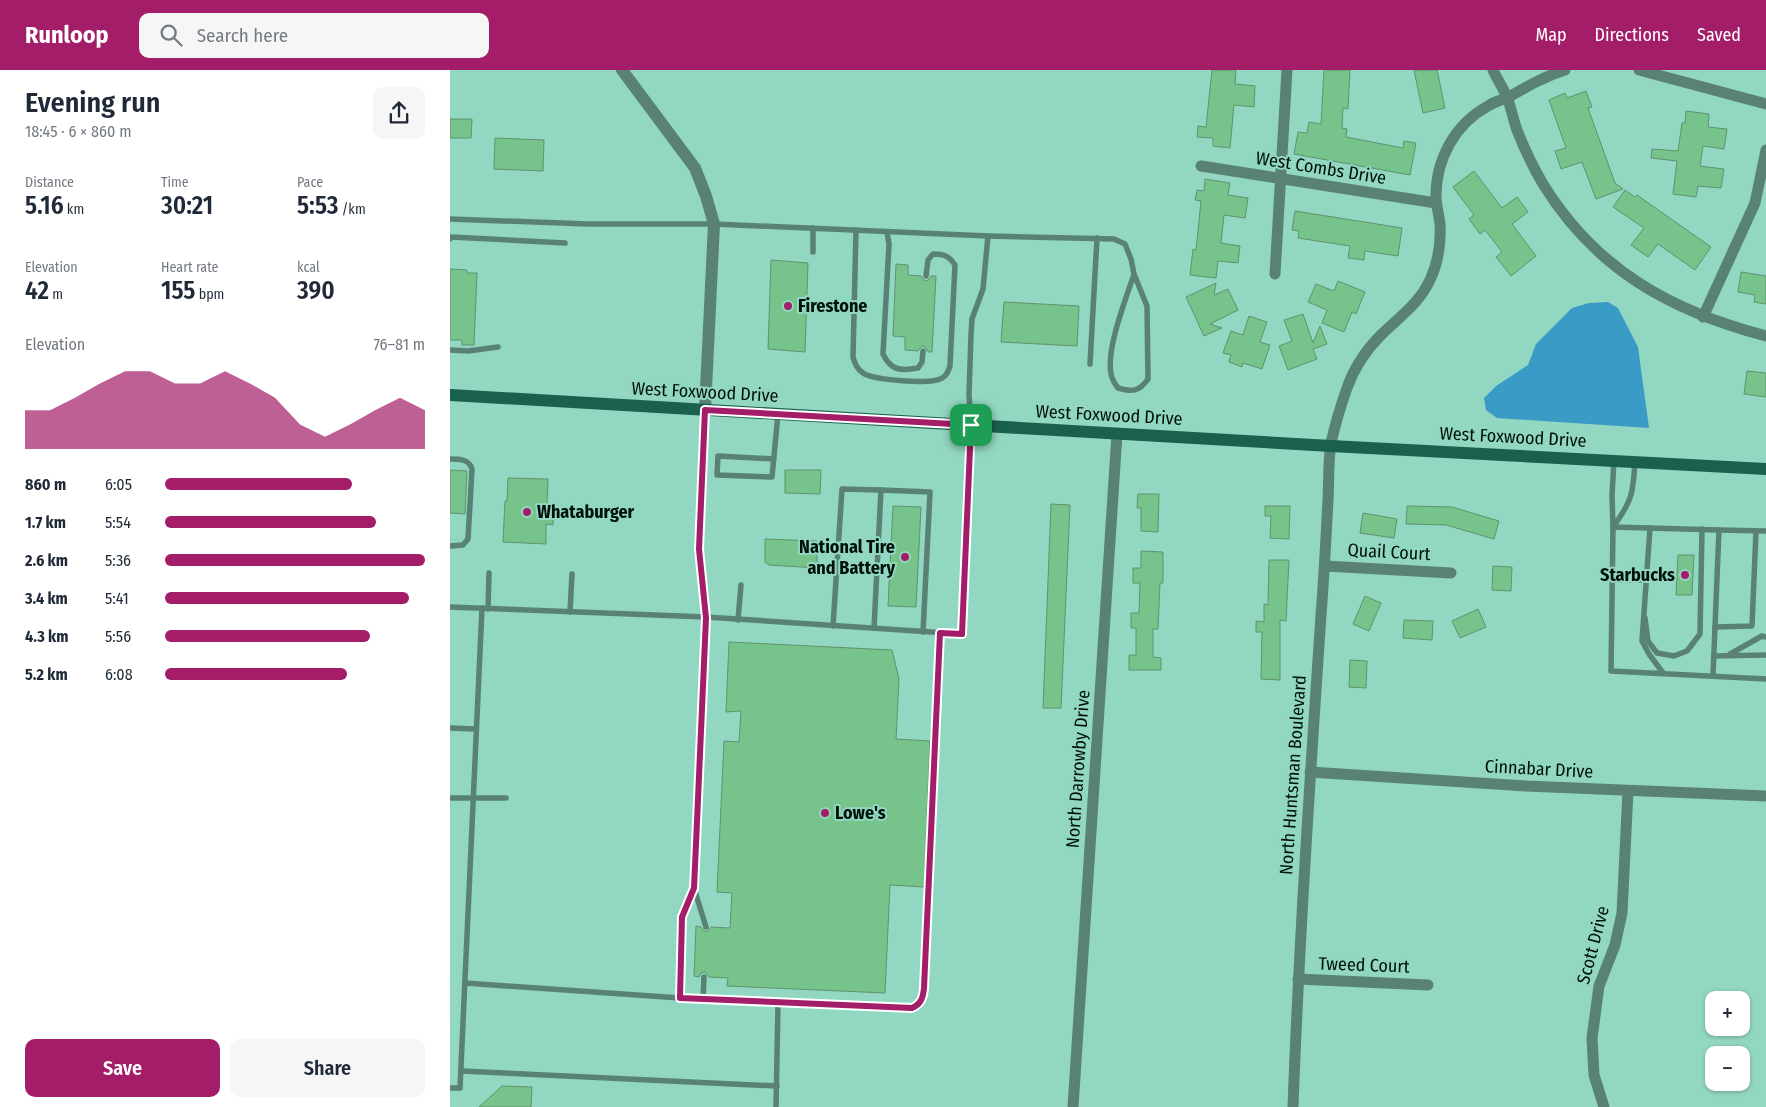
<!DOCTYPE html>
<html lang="en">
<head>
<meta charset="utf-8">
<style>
  :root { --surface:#fff; --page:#f6f6f7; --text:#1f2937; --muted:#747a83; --accent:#a31d68 }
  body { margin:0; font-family:"Fira Sans Condensed",sans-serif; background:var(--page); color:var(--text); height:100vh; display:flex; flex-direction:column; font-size:19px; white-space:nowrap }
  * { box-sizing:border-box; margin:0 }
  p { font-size:16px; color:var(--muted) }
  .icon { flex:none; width:28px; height:28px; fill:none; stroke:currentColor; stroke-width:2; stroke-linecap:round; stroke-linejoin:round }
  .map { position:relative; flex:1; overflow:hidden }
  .side { display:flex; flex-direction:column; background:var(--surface); width:450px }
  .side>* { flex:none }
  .buttons { position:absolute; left:1255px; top:921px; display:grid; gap:10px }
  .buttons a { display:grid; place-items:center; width:45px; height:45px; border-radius:10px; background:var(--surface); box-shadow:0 1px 4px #0004; font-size:25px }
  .pin { position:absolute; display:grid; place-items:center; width:42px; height:42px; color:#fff; margin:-21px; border-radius:10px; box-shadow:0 2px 8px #0006 }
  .round { display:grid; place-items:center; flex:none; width:52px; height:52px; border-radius:10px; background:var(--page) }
  .headline { display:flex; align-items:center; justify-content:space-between; height:85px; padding:0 25px }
  h1 { font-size:28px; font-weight:600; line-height:38px }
  .metrics { display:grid; grid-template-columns:repeat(3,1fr); gap:8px; height:85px; padding:5px 25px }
  .metrics div { display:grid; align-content:center }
  .metrics b { font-size:25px; font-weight:600 }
  .metrics small { font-size:14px; font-weight:400 }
  .metrics p { font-size:14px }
  .chart { height:140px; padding:10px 25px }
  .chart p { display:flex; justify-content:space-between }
  .chart svg { width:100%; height:90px; margin-top:5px; fill:var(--accent); opacity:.7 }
  .action { display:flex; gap:10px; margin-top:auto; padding:10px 25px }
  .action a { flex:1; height:58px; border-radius:10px; background:var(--accent); color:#fff; font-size:20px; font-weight:600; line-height:58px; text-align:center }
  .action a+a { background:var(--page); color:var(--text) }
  ul { padding:0 25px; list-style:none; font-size:16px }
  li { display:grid; grid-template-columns:80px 60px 1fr; align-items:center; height:38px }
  li i { height:12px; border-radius:6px; background:var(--accent) }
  header { display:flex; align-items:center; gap:30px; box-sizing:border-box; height:70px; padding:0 25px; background:var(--accent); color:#fff }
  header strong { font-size:24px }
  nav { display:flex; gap:28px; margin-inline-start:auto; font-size:18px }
  .search { width:350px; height:45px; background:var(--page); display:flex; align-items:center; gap:12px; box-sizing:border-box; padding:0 18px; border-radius:10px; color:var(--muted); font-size:19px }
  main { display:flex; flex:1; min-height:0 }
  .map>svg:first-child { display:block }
  .water { fill:#3b9bc7 }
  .building { fill:#76c38c; stroke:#60926d }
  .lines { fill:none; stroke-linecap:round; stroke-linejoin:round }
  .service { stroke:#598275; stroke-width:5.5 }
  .minor { stroke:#598275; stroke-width:11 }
  .tertiary { stroke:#598275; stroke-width:12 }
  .secondary { stroke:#1a604e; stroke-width:12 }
  .route-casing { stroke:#fff; stroke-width:10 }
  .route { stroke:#a31d68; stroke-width:6 }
  .poi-dot { fill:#a31d68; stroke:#92d7c1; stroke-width:2 }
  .labels { text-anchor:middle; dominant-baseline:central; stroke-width:4; stroke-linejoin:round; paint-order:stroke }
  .street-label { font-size:18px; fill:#00110a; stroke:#92d7c1 }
  .poi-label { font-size:18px; font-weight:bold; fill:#00110a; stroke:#92d7c1; text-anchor:start }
</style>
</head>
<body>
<header>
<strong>Runloop</strong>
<div class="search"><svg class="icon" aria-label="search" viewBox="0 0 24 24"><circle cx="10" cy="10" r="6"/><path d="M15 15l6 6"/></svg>Search here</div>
<nav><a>Map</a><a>Directions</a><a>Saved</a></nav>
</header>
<main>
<section class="side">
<div class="headline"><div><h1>Evening run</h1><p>18:45 · 6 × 860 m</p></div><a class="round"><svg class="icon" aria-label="share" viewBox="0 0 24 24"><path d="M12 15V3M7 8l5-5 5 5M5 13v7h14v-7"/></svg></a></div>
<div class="metrics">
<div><p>Distance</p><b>5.16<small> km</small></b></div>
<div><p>Time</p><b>30:21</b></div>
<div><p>Pace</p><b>5:53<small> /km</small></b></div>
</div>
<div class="metrics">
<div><p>Elevation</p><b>42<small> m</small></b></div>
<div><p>Heart rate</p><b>155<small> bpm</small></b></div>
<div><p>kcal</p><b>390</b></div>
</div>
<div class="chart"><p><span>Elevation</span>76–81 m</p>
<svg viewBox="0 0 160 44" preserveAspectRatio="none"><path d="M0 44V25L10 25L20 19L30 12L40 6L50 6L60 12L70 12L80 6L90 12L100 19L110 32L120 38L130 32L140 25L150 19L160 25V44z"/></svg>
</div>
<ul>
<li><b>860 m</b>6:05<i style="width:72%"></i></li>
<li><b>1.7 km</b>5:54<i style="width:81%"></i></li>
<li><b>2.6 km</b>5:36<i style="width:100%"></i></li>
<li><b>3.4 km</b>5:41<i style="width:94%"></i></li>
<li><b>4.3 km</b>5:56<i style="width:79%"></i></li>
<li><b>5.2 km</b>6:08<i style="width:70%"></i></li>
</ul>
<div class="action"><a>Save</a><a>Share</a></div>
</section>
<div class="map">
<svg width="1316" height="1037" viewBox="0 0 1316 1037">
  <rect width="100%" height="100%" fill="#92d7c1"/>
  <polygon class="water" points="1158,232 1168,238 1188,277 1199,358 1047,348 1036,340 1034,328 1046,316 1078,295 1086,274 1122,238 1139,233"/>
  <g class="building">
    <polygon points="762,0 786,0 785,14 805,16 804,37 784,35 780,78 763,76 763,68 747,67 748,56 756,57"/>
    <polygon points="874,0 900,0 898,39 893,38 892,58 897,59 896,67 953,78 954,71 966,73 960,105 844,84 848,62 857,63 859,52 871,54"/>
    <polygon points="964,0 987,0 995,38 973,43"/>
    <polygon points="1136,21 1142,37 1138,38 1165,113 1173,119 1146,129 1132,92 1111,99 1105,81 1116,78 1099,30 1115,23 1117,28"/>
    <polygon points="1236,41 1259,44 1258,57 1277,59 1274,79 1253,76 1250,96 1274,99 1271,118 1248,116 1246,127 1223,124 1227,91 1201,88 1202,79 1228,81 1232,53 1235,53"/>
    <polygon points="0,49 22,49 21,68 0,68"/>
    <polygon points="45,68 94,70 93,101 44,99"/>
    <polygon points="1024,101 1052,138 1067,127 1078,142 1062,154 1086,186 1061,206 1046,187 1052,182 1035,160 1030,164 1019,149 1024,145 1003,117"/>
    <polygon points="755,109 780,113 778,125 798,128 795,148 774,145 771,173 790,176 788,193 768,191 766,208 740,205 743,179 746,180 751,131 745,130 747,120 754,121"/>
    <polygon points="1175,120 1185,127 1187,125 1261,177 1245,200 1208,174 1198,187 1181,175 1194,158 1163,137"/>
    <polygon points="845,141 952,158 948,186 915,181 914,190 898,188 900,176 848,168 849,161 842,160"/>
    <polygon points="321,190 358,193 355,282 318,279"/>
    <polygon points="446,194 458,195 458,205 471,206 475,211 478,210 481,206 486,206 482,282 478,282 476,278 473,276 470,278 468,281 455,280 455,267 443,266"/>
    <polygon points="0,199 17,200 17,203 27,203 24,275 12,275 12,270 0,270"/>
    <polygon points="1291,202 1316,206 1316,234 1304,232 1305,225 1288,222"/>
    <polygon points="888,211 915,222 906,244 902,242 894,262 872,253 877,240 858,232 866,214 884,221"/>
    <polygon points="766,213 764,225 778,219 788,240 760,254 772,258 754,266 736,227"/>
    <polygon points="554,232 629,236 627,276 551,272"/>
    <polygon points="853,244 863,273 870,256 877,274 863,279 867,289 838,300 829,276 842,271 834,250"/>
    <polygon points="799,246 817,252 810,272 820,275 812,299 793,293 792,297 779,292 781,285 773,283 781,261 793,265"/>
    <polygon points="1297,301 1316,303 1316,327 1294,324"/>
    <polygon points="0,400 17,401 15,444 0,443"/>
    <polygon points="335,400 371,400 370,424 335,423"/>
    <polygon points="58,408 98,409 97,435 104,435 103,455 96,454 96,474 53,472 55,431 57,431"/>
    <polygon points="688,424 709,424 708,462 691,461 691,438 687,438"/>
    <polygon points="601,434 620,435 611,638 593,638"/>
    <polygon points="443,436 471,437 466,537 438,536"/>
    <polygon points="815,436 840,436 839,469 820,468 821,446 815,446"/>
    <polygon points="957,436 1002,437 1049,451 1044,469 996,455 956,454"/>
    <polygon points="913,443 947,449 944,468 910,463"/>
    <polygon points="315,469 367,471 367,498 319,495 315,492"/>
    <polygon points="691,481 713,482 713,513 710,513 708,559 703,559 703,587 711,588 711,600 679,600 679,585 686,585 686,558 681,558 681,543 689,543 690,513 683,513 683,498 691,498"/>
    <polygon points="1228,485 1244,485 1242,525 1226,525"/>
    <polygon points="819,490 839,490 836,551 830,550 830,610 811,609 812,562 806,562 806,551 814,552 814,534 818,535"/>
    <polygon points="1043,496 1062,497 1061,521 1042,520"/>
    <polygon points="915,526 931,533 919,561 903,554"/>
    <polygon points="1028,539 1036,557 1010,568 1002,551"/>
    <polygon points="954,550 983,551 982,570 953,568"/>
    <polygon points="279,572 442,580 449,609 446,669 480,671 474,817 440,815 435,923 277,916 278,908 259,907 255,902 251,903 249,907 244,906 246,856 251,857 255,862 259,860 261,857 280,858 282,823 267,822 274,671 289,672 291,641 276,642"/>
    <polygon points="900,590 917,591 916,618 899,617"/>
    <polygon points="52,1016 82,1017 81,1037 29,1037"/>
  </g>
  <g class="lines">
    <g class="service">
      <polyline points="0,149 138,154 264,154 538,166 533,219 522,249 521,264 519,325 521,355 512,564 256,547 249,479 255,340"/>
      <path d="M 406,160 L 403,287 C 405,293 406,298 413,303 C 423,310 482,315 492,308 C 497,306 498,301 500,296 L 505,195 C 499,186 494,184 483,184 L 478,190 L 476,206"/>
      <path d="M 437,162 L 439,174 L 433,284 C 441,301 451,301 468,298 L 472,292 L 473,281"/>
      <path d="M 538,166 L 664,169 L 675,174 L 681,189 L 684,204 L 697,236 L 698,309 C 689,322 682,322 668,318 C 664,313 662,309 661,304 C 656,278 676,229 684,204"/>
      <polyline points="0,169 1,167 115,173"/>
      <polyline points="363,182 363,158"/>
      <polyline points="0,280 18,281 48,277"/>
      <polyline points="640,294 647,168"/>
      <path d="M 0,389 C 9,389 19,389 22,399 L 18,469 L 13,475 L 0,476"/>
      <polyline points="324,389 268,386 267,405 322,407 328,344"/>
      <polyline points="1164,391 1162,425 1163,457 1161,601 1316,609"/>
      <polyline points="1163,457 1269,460 1263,605"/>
      <path d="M 1163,457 C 1182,431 1183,424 1185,392"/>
      <polyline points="1200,458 1192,571 1199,584 1213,603"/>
      <polyline points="1269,460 1316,461"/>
      <polyline points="1162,510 1197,510"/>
      <polyline points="0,537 256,547 244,818 233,847 230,928 15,913"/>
      <polyline points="38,539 39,503"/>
      <polyline points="120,542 122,504"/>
      <polyline points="1195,548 1198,571 1207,583 1224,586 1237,581 1250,564 1252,459"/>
      <polyline points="288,550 291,515"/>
      <polyline points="383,556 392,419 431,420"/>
      <polyline points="1265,557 1302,556 1306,461"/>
      <polyline points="424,558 431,420 480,422 473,562"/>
      <polyline points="1280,584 1312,566 1316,567"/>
      <polyline points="1264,586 1316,585"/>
      <polyline points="0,658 26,659"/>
      <polyline points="0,728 56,728"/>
      <polyline points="244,818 256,857"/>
      <path d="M 230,928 L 462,938 C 471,934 473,928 474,918 L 490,563"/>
      <polyline points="253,930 254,907"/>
      <polyline points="11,1001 327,1016"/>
      <polyline points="0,1018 10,1018 32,538"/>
      <polyline points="326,1037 328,933"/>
    </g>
    <g class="minor">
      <path d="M 1043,0 C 1047,9 1053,18 1057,27 C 1061,37 1063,49 1067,60 C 1074,78 1083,97 1093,114 C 1146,200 1221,241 1316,266"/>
      <polyline points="1189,0 1316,34"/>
      <polyline points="751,96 986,133"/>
      <polyline points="825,204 837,0"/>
      <polyline points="1253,247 1305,133 1316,80"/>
      <polyline points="875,496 1001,503"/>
      <polyline points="860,702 1076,716 1316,726"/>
      <polyline points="848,909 978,915"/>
      <polyline points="623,1037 667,364"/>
      <path d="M 843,1037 C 849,873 860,709 871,545 C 874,507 876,468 878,430 C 879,412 878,391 881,373 C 885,355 891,335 897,318 C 904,298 916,280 931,265 C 949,247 969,234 980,210 C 988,193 991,173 990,154 C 989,145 986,135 986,126 C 986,89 1005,54 1038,36 C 1044,32 1052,30 1059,27 C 1078,16 1093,7 1115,0"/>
      <polyline points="1154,1037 1144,1005 1142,968 1149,916 1165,875 1172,843 1178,721"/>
    </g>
    <polyline class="tertiary" points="172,0 245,98 256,126 264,154 255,340"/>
    <polyline class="secondary" points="0,325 881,376 1316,399"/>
  </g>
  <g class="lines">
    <g class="route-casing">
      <path id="route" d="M 255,340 L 521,355 L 512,564 L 490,563 L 474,918 C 473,928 471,934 462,938 L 230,928 L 232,847 L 244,818 L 246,774 L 256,548 L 249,479 Z"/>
    </g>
    <use href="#route" class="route"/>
  </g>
  <g class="poi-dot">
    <circle cx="338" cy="236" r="5"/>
    <circle cx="77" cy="442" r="5"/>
    <circle cx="455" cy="487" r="5"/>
    <circle cx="1235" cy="505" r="5"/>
    <circle cx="375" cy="743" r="5"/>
  </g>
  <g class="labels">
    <g class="street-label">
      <text transform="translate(871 98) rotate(9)">West Combs Drive</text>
      <text transform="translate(255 322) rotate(3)">West Foxwood Drive</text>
      <text transform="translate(659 345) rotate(3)">West Foxwood Drive</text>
      <text transform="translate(1063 367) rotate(3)">West Foxwood Drive</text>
      <text transform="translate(939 482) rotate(3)">Quail Court</text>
      <text transform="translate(628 699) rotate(-86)">North Darrowby Drive</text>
      <text transform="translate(1089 699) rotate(3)">Cinnabar Drive</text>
      <text transform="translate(843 705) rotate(-86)">North Huntsman Boulevard</text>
      <text transform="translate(1143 875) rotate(-75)">Scott Drive</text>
      <text transform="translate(914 895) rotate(2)">Tweed Court</text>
    </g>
    <g class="poi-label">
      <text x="348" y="236">Firestone</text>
      <text x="87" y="442">Whataburger</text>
      <text x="445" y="477" text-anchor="end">National Tire<tspan x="445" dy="21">and Battery</tspan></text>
      <text x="1225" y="505" text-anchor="end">Starbucks</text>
      <text x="385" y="743">Lowe's</text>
    </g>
  </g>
</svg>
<div class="buttons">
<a>+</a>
<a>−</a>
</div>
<div class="pin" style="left:521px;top:355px;background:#1e9e55"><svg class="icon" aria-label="arrive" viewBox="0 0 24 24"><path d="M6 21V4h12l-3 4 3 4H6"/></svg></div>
</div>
</main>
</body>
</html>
